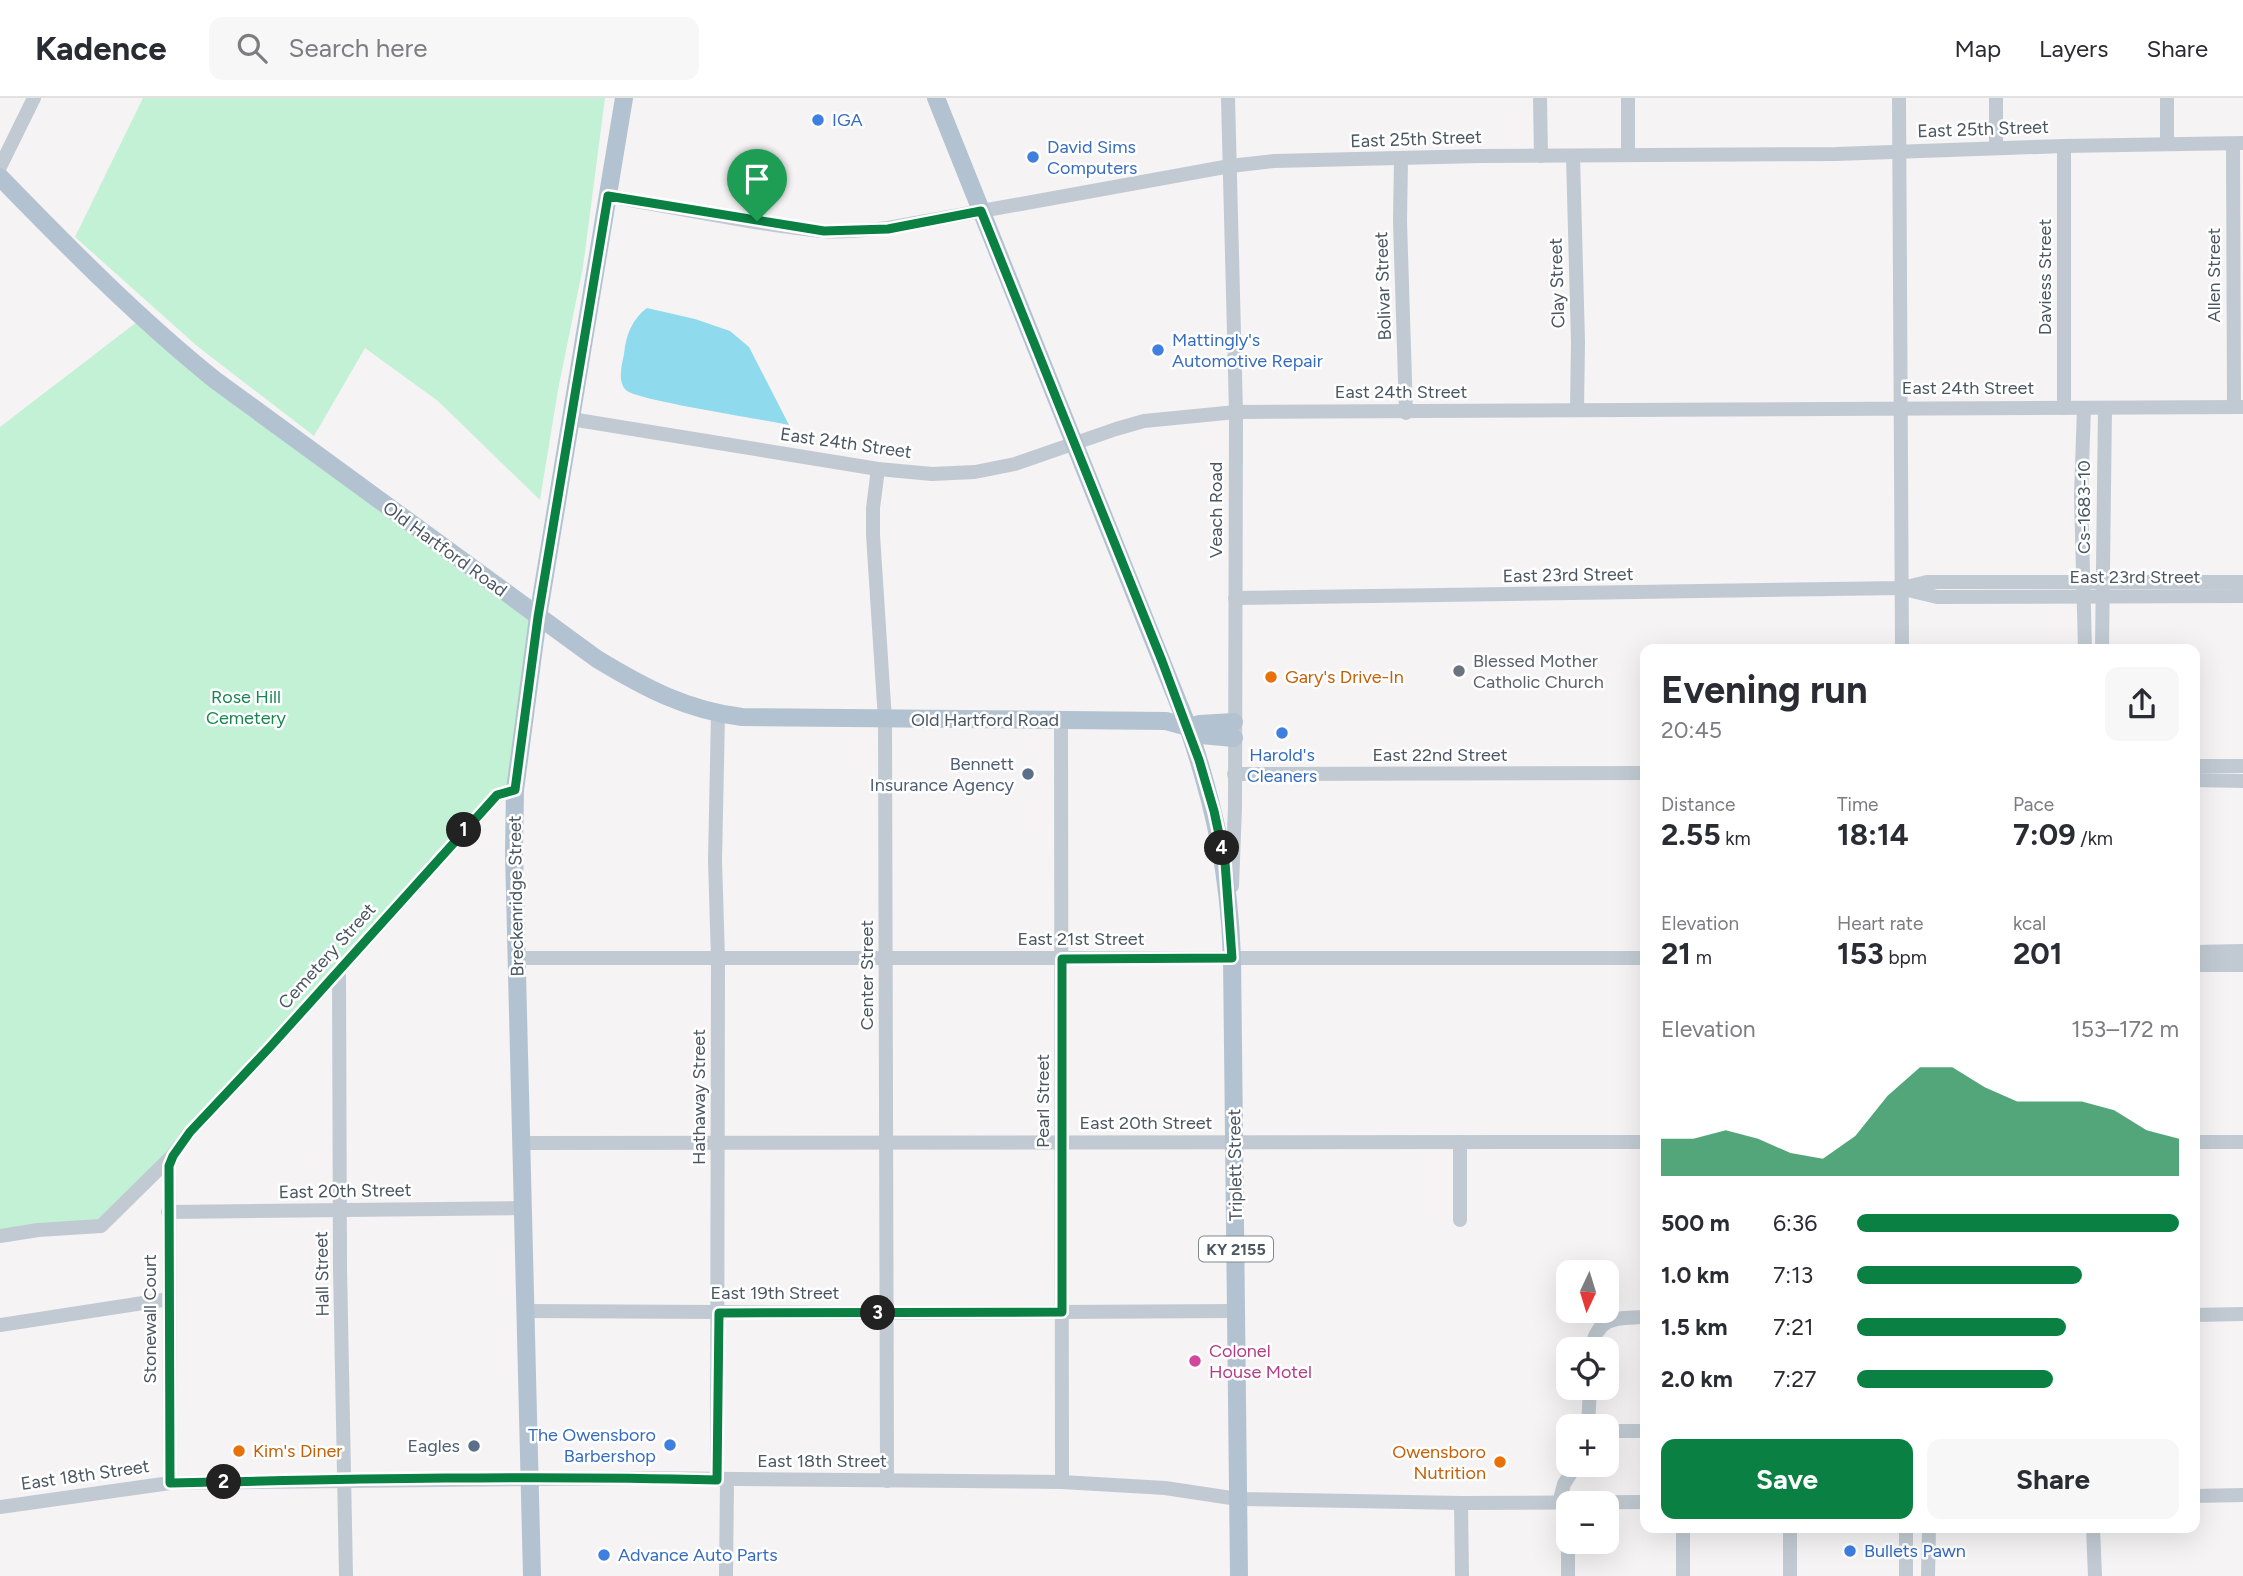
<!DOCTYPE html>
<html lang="en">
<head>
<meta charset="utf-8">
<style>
  :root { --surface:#fff; --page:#f7f7f7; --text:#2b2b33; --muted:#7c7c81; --line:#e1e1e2; --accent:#0b8043 }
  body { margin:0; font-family:Figtree,sans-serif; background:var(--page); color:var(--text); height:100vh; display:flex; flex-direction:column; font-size:26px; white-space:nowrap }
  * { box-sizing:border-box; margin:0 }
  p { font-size:23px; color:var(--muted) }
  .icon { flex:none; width:38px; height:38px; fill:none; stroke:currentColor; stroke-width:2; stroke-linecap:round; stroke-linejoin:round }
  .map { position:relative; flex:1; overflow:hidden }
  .drawer { position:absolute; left:1640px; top:546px; width:560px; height:889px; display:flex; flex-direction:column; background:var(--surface); border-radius:14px; box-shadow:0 7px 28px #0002 }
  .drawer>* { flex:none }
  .needle { width:46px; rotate:184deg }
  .buttons { position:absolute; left:1556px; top:1162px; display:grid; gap:14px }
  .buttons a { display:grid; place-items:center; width:63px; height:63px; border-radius:14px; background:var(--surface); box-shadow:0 7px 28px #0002; font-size:35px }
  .pin { position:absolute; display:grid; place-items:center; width:60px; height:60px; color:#fff; margin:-72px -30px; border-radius:50% 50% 50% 0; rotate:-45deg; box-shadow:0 0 7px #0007 }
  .pin .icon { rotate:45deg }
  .km { position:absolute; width:35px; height:35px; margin:-18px; border-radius:50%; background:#222; color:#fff; font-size:19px; line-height:35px; text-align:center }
  .round { display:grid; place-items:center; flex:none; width:74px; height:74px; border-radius:14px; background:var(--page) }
  .head { display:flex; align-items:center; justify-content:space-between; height:119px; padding:0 21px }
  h1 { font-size:38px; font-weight:700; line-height:52px }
  .figures { display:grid; grid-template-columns:repeat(3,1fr); gap:10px; height:119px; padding:7px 21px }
  .figures div { display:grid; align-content:center }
  .figures b { font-size:30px; font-weight:700 }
  .figures small { font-size:19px; font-weight:400 }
  .figures p { font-size:19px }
  .chart { height:196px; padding:14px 21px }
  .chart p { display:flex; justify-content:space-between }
  .chart svg { width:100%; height:126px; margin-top:7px; fill:var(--accent); opacity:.7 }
  .primary-button { display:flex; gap:14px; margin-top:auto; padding:14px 21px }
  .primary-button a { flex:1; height:80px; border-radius:14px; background:var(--accent); color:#fff; font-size:28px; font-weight:700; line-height:80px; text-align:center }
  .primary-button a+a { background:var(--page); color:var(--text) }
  ul { padding:0 21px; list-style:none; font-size:23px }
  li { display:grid; grid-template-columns:112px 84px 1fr; align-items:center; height:52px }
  li i { height:18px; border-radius:9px; background:var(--accent) }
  header { display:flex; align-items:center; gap:42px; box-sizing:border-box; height:98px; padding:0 35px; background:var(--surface); border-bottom:2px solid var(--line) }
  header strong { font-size:33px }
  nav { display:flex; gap:38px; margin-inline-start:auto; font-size:24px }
  .search { width:490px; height:63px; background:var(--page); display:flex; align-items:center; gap:18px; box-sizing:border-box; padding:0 24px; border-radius:14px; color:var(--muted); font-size:26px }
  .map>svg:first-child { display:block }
  .green { fill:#c3f1d5 }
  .water { fill:#90daee }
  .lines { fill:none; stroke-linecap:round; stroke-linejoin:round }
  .minor { stroke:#c1cad2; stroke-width:14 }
  .major { stroke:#b3c2d1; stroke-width:18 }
  .route-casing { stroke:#fff; stroke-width:14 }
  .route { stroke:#0b8043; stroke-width:9 }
  .shop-dot { fill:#3f7fe0; stroke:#fff; stroke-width:2.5 }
  .worship-dot { fill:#6b7280; stroke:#fff; stroke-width:2.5 }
  .food-dot { fill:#e8710a; stroke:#fff; stroke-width:2.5 }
  .service-dot { fill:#5c6f8a; stroke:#fff; stroke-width:2.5 }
  .hotel-dot { fill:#d1479c; stroke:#fff; stroke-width:2.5 }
  .labels { text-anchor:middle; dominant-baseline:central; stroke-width:5; stroke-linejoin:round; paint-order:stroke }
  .shield { fill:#fff; stroke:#808990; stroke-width:2 }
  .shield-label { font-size:16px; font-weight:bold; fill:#4a5661 }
  .shop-label { font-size:18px; fill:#366cbe; stroke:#fff; text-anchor:start }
  .street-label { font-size:18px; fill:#4a5661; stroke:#fff }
  .worship-label { font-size:18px; fill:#5b616d; stroke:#fff; text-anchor:start }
  .food-label { font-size:18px; fill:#c56008; stroke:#fff; text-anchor:start }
  .park-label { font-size:18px; fill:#17864f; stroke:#fff }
  .service-label { font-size:18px; fill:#4e5e75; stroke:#fff; text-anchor:end }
  .hotel-label { font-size:18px; fill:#b23c85; stroke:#fff; text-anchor:start }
</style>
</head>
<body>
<header>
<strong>Kadence</strong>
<div class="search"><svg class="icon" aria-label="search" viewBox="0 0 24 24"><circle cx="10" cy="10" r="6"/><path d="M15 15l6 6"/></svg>Search here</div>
<nav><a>Map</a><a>Layers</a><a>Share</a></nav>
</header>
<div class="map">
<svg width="2243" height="1478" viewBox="0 0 2243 1478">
  <rect width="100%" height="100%" fill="#f5f3f3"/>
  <g class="green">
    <polygon points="143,0 605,0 583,169 558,292 540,402 438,303 365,250 314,338 197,248 75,139"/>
    <polygon points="142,220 538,519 515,692 497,697 101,1128 0,1138 0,329"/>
  </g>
  <path class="water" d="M 647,210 L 695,221 L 730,233 L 749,249 L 789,327 C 767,322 634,302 626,292 C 617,283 622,267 624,256 C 626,237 632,221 647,210 Z"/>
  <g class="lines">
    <g class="minor">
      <polyline points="1228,0 1236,314 1235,709 1232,788"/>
      <polyline points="1540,0 1541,58"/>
      <polyline points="1628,0 1628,57"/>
      <polyline points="1899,0 1902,551"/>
      <polyline points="1996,0 1996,50"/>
      <polyline points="2167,0 2167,45"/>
      <polyline points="2233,46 2234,309"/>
      <polyline points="2064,48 2064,310"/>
      <polyline points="1573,58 1578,244 1577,311"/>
      <polyline points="1401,61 1400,123 1406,315"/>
      <polyline points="0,69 34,0"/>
      <path d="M 608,98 C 679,110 751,126 823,133 C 845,135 866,132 888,130 L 1230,68 L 1274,63 L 1481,58 L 1836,56 L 2064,48 L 2243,45"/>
      <polyline points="2084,310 2081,397 2085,551"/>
      <polyline points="571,321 878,371 932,376 975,374 1015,366 1116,331 1144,323 1236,314 2243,309"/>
      <polyline points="878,371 873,410 873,437 885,622 887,1383"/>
      <polyline points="1904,491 1937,499 2243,498"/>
      <polyline points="1235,500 1902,490 1927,484 2243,484"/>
      <polyline points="2102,551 2105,310"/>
      <polyline points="1061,622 1062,1384"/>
      <polyline points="2194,668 2243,668"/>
      <polyline points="1234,676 1645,675"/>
      <polyline points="2194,682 2243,683"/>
      <polyline points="2194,854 2243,853"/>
      <polyline points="516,860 1645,860"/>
      <polyline points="2194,867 2243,867"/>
      <polyline points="339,874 340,1170 346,1478"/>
      <polyline points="2194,1044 2243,1044"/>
      <polyline points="520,1045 1645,1044"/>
      <polyline points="168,1114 522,1110"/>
      <polyline points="1460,1122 1460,1044"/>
      <polyline points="0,1138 38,1132 101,1128 172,1058"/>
      <polyline points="524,1213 887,1215 1236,1213"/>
      <polyline points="2194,1217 2243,1216"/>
      <polyline points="0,1227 169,1201"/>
      <path d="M 1591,1251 C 1598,1218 1616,1220 1645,1219"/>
      <polyline points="1588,1328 1590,1290"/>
      <polyline points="1606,1333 1645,1333"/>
      <polyline points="717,1382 718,861 715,763 718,616"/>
      <polyline points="170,1385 169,1068 173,1057 190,1034 270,949 497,697 515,692"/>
      <polyline points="2194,1398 2243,1397"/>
      <polyline points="1461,1405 1462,1478"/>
      <polyline points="1559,1405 1564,1386 1576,1367"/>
      <polyline points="0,1409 170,1385 635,1380 1062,1384 1165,1390 1238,1401 1461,1405 1645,1404"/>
      <polyline points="1683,1430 1683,1478"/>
      <polyline points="1790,1430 1790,1478"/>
      <polyline points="1906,1430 1906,1478"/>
      <polyline points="2093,1430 2095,1478"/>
      <polyline points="1568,1440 1568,1478"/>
      <polyline points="726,1478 727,1382"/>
      <polyline points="1928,1478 1929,1430"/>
    </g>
    <g class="major">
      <path d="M 936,0 L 1188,629 C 1215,709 1229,775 1232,860 L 1239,1478"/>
      <path d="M 0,79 C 69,150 138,220 215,282 L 597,561 C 645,590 686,612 742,619 L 1166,623 L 1188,629 L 1201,637 L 1234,640"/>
      <polyline points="1189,629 1199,626 1234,624"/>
      <polyline points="532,1478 514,754 515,692 538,519 624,0"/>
    </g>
  </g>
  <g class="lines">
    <g class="route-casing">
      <path id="route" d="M 608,98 L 824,133 L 888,131 L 981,113 L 1162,563 L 1199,662 L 1214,713 L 1225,764 L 1232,860 L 1062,861 L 1062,1214 L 719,1215 L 717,1382 C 535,1377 353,1381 170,1385 L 169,1068 L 173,1058 L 190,1034 L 270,949 L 497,697 L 515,692 L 538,519 Z"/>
    </g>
    <use href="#route" class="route"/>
  </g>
  <g class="shop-dot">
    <circle cx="818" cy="22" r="7"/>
    <circle cx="1033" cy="59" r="7"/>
    <circle cx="1158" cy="252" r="7"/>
    <circle cx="1282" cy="635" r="7"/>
    <circle cx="670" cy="1347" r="7"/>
    <circle cx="1850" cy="1453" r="7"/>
    <circle cx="604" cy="1457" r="7"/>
  </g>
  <circle class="worship-dot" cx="1459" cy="573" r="7"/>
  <g class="food-dot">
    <circle cx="1271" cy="579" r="7"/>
    <circle cx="239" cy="1353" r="7"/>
    <circle cx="1500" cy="1364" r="7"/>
  </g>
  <g class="service-dot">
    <circle cx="1028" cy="676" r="7"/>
    <circle cx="474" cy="1348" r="7"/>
  </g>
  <circle class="hotel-dot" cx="1195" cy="1263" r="7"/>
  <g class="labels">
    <rect class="shield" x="1199" y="1138.5" width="74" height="25" rx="5"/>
    <g class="shield-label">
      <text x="1236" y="1151">KY 2155</text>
    </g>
    <g class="shop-label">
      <text x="832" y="22">IGA</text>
      <text x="1047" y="49">David Sims<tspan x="1047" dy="21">Computers</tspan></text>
      <text x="1172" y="242">Mattingly's<tspan x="1172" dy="21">Automotive Repair</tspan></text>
      <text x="1282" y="657" text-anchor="middle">Harold's<tspan x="1282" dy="21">Cleaners</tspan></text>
      <text x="656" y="1337" text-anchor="end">The Owensboro<tspan x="656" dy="21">Barbershop</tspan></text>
      <text x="1864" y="1453">Bullets Pawn</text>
      <text x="618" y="1457">Advance Auto Parts</text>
    </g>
    <g class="street-label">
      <text transform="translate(1983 31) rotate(-2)">East 25th Street</text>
      <text transform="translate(1416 41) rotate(-2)">East 25th Street</text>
      <text transform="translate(2214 177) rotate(-90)">Allen Street</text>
      <text transform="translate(2045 179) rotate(-90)">Daviess Street</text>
      <text transform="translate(1557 185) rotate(-92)">Clay Street</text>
      <text transform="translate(1383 188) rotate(-92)">Bolivar Street</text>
      <text x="1968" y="290">East 24th Street</text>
      <text x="1401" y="294">East 24th Street</text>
      <text transform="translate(846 345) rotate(8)">East 24th Street</text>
      <text transform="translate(2084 409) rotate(-90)">Cs-1683-10</text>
      <text transform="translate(1216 412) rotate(-90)">Veach Road</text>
      <text transform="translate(445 451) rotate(36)">Old Hartford Road</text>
      <text transform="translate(1568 477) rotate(-1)">East 23rd Street</text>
      <text x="2135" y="479">East 23rd Street</text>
      <text x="985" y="622">Old Hartford Road</text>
      <text x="1440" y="657">East 22nd Street</text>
      <text transform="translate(516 798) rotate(-91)">Breckenridge Street</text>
      <text x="1081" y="841">East 21st Street</text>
      <text transform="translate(327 858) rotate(-48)">Cemetery Street</text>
      <text transform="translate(867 877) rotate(-90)">Center Street</text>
      <text transform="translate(699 999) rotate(-90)">Hathaway Street</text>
      <text transform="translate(1043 1003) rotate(-90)">Pearl Street</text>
      <text x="1146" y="1025">East 20th Street</text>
      <text transform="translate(1235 1067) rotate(-91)">Triplett Street</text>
      <text transform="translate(345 1093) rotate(-1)">East 20th Street</text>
      <text transform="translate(322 1176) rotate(-91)">Hall Street</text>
      <text x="775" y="1195">East 19th Street</text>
      <text transform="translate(150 1221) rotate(-90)">Stonewall Court</text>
      <text x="822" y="1363">East 18th Street</text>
      <text transform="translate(85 1377) rotate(-8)">East 18th Street</text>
    </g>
    <g class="worship-label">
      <text x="1473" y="563">Blessed Mother<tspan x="1473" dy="21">Catholic Church</tspan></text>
    </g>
    <g class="food-label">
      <text x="1285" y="579">Gary's Drive-In</text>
      <text x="253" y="1353">Kim's Diner</text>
      <text x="1486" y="1354" text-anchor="end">Owensboro<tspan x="1486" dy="21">Nutrition</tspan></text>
    </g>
    <g class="park-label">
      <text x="246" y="599">Rose Hill<tspan x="246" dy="21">Cemetery</tspan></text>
    </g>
    <g class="service-label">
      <text x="1014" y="666">Bennett<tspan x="1014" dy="21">Insurance Agency</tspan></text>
      <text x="460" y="1348">Eagles</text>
    </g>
    <g class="hotel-label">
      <text x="1209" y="1253">Colonel<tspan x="1209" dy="21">House Motel</tspan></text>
    </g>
  </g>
</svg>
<div class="buttons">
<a><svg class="needle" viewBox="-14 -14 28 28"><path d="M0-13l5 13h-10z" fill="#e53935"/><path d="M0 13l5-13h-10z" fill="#7c7c81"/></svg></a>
<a><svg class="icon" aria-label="locate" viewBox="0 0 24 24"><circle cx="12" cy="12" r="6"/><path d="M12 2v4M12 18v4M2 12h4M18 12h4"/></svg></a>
<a>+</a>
<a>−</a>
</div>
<div class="pin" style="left:757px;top:123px;background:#1e9e55"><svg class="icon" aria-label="arrive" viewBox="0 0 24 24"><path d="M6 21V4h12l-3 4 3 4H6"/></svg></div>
<b class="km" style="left:464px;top:732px">1</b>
<b class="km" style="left:224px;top:1384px">2</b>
<b class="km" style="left:878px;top:1215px">3</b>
<b class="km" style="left:1222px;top:750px">4</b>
<section class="drawer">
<div class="head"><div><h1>Evening run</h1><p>20:45</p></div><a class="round"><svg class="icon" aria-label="share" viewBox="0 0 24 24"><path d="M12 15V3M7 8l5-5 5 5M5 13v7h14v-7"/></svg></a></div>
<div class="figures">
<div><p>Distance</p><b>2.55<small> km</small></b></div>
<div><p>Time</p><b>18:14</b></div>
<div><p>Pace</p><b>7:09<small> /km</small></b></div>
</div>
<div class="figures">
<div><p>Elevation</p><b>21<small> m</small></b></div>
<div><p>Heart rate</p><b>153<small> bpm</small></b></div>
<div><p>kcal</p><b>201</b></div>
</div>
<div class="chart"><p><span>Elevation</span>153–172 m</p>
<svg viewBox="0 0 160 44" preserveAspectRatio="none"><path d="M0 44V31L10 31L20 28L30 31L40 36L50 38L60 30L70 16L80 6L90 6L100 13L110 18L120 18L130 18L140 21L150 28L160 31V44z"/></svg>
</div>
<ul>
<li><b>500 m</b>6:36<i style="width:100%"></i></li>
<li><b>1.0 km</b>7:13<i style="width:70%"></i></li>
<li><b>1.5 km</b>7:21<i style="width:65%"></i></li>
<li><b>2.0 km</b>7:27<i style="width:61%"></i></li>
</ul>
<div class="primary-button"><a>Save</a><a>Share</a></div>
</section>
</div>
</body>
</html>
